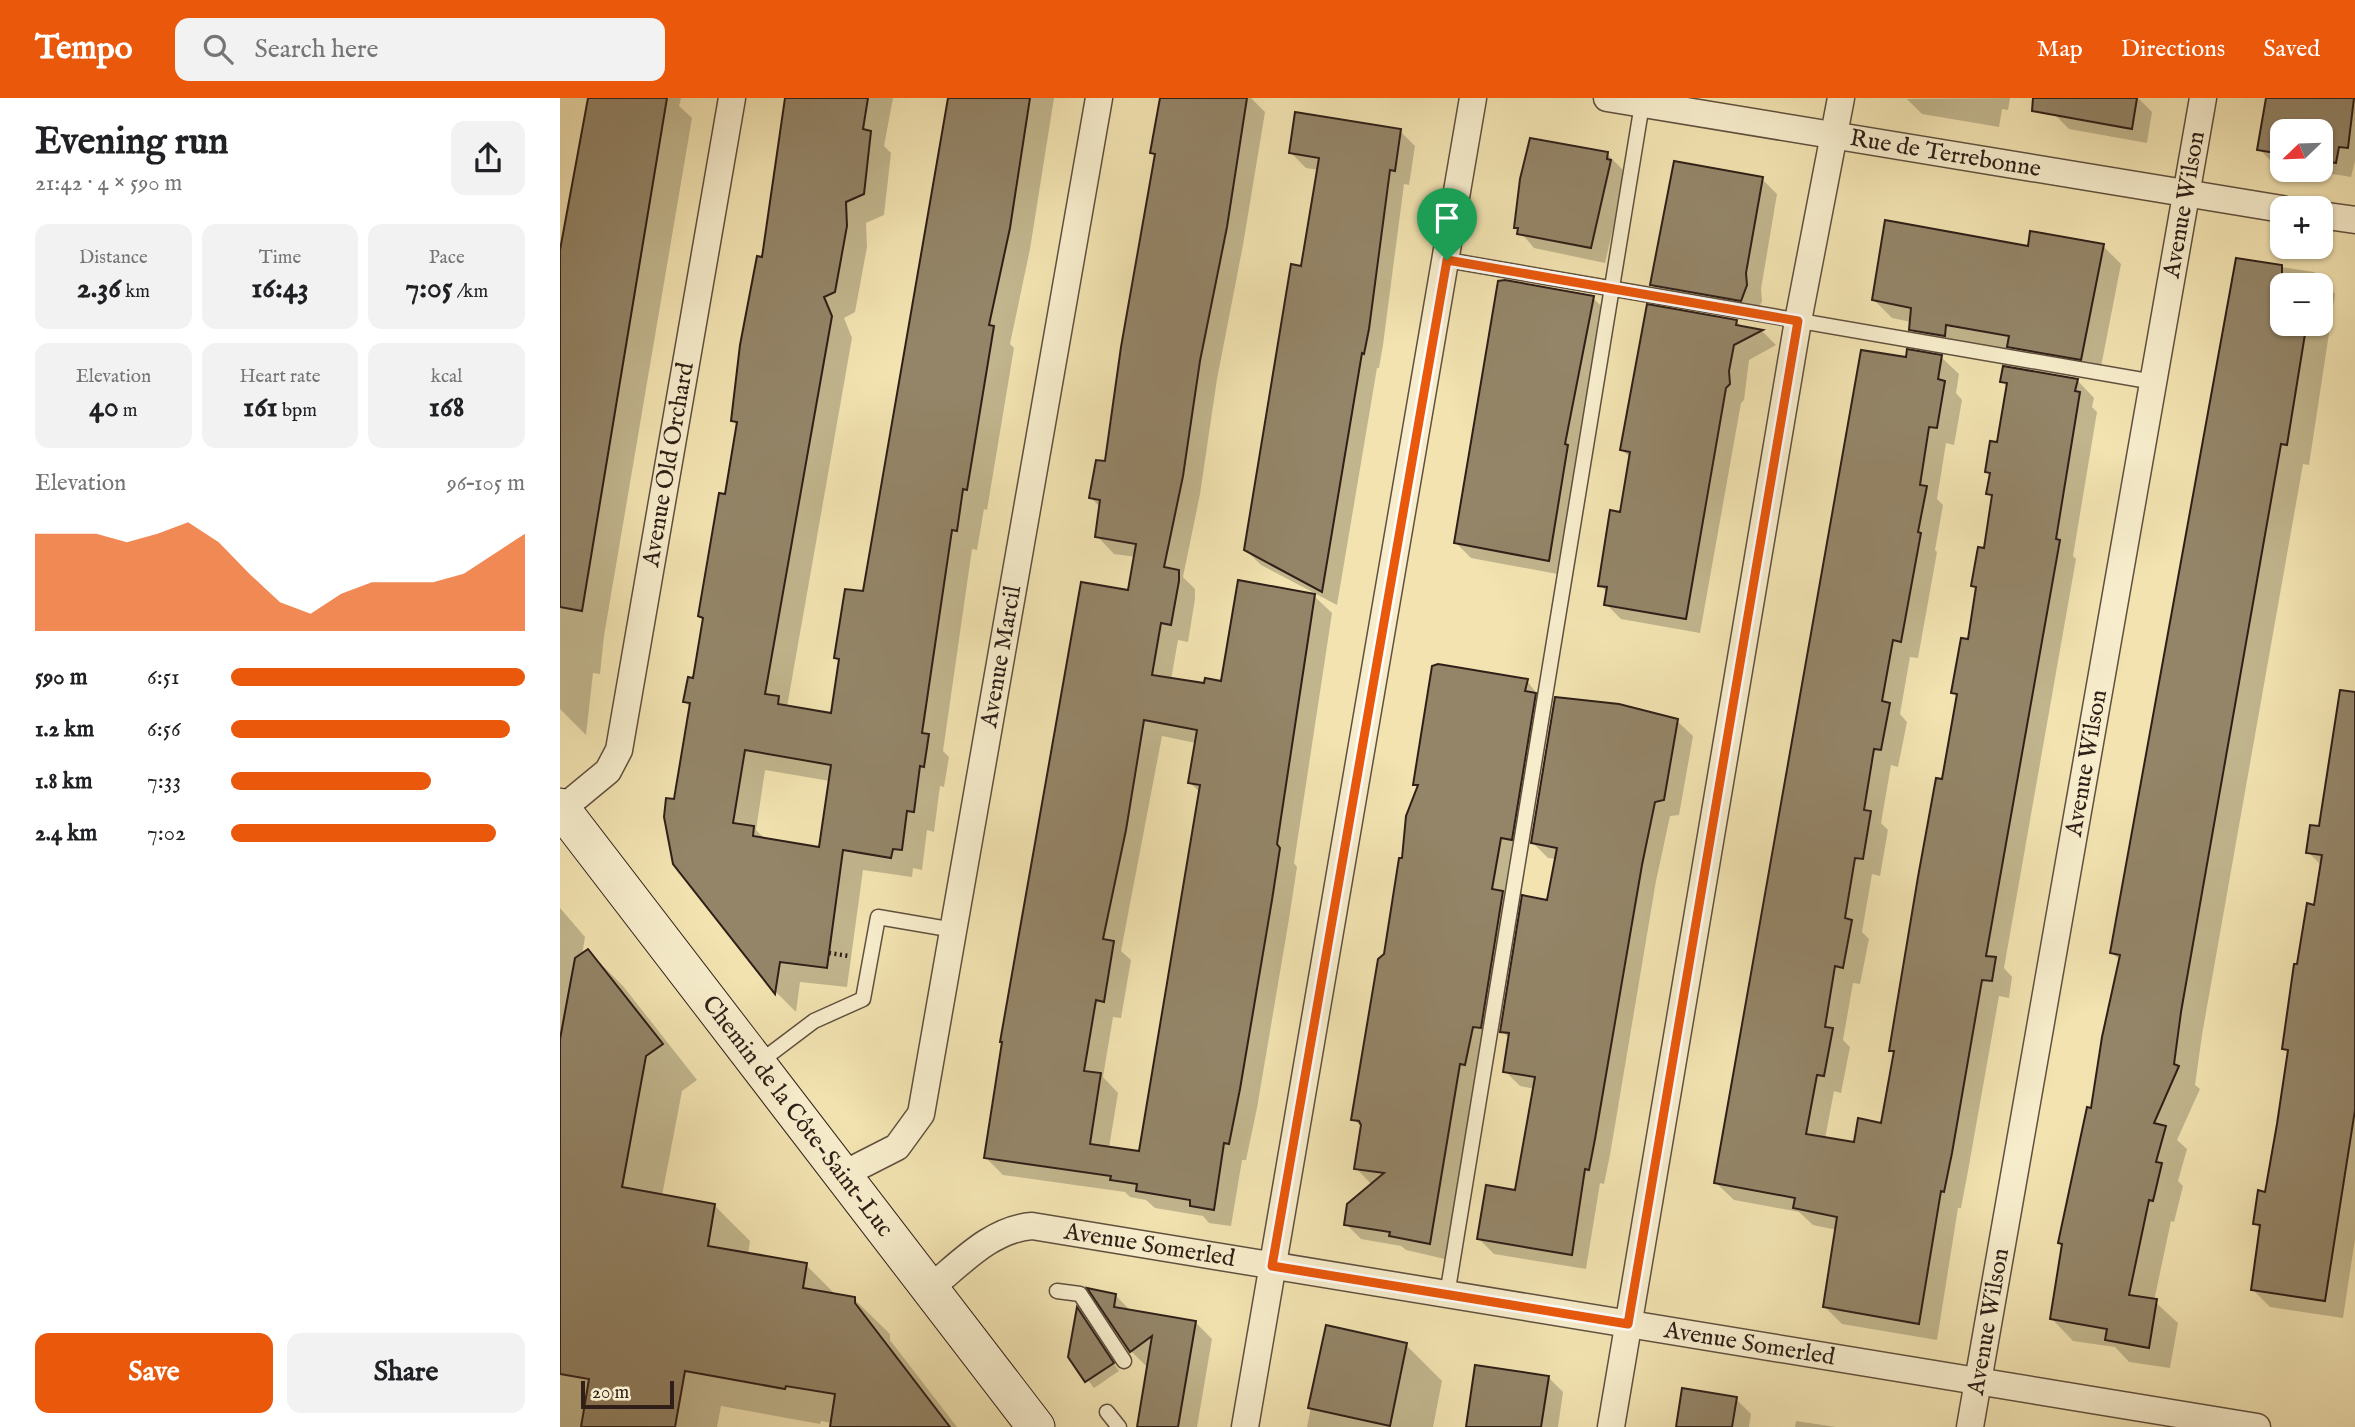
<!DOCTYPE html>
<html lang="en">
<head>
<meta charset="utf-8">
<style>
  :root { --surface:#fff; --page:#f2f2f2; --text:#202124; --muted:#757577; --accent:#ea580c }
  body { margin:0; font-family:"IM FELL English",serif; background:var(--page); color:var(--text); height:100vh; display:flex; flex-direction:column; font-size:26px; white-space:nowrap }
  * { box-sizing:border-box; margin:0 }
  p { font-size:23px; color:var(--muted) }
  .icon { flex:none; width:38px; height:38px; fill:none; stroke:currentColor; stroke-width:2; stroke-linecap:round; stroke-linejoin:round }
  .map { position:relative; flex:1; overflow:hidden }
  .details { display:flex; flex-direction:column; background:var(--surface); width:560px }
  .details>* { flex:none }
  .needle { width:46px; rotate:247deg }
  .buttons { position:absolute; left:1710px; top:21px; display:grid; gap:14px }
  .buttons a { display:grid; place-items:center; width:63px; height:63px; border-radius:14px; background:var(--surface); box-shadow:0 2px 5px #0004; font-size:35px }
  .scale { position:absolute; left:21px; bottom:18px; width:93px; box-sizing:border-box; padding-left:7px; border:4px solid #2f1f18; border-top:0; font-size:19px; line-height:24px; white-space:nowrap; color:#2f1f18; -webkit-text-stroke:5px #f7edcc; paint-order:stroke }
  .pin { position:absolute; display:grid; place-items:center; width:60px; height:60px; color:#fff; margin:-72px -30px; border-radius:50% 50% 50% 0; rotate:-45deg; box-shadow:0 0 7px #0007 }
  .pin .icon { rotate:45deg }
  .round { display:grid; place-items:center; flex:none; width:74px; height:74px; border-radius:14px; background:var(--page) }
  .overview { display:flex; align-items:center; justify-content:space-between; height:119px; padding:0 35px }
  h1 { font-size:38px; font-weight:800; line-height:52px }
  .figures { display:grid; grid-template-columns:repeat(3,1fr); gap:10px; height:119px; padding:7px 35px }
  .figures div { display:grid; align-content:center; border-radius:14px; background:var(--page); text-align:center }
  .figures b { font-size:30px; font-weight:800 }
  .figures small { font-size:19px; font-weight:400 }
  .figures p { font-size:19px }
  .chart { height:196px; padding:14px 35px }
  .chart p { display:flex; justify-content:space-between }
  .chart svg { width:100%; height:126px; margin-top:7px; fill:var(--accent); opacity:.7 }
  .action { display:flex; gap:14px; margin-top:auto; padding:14px 35px }
  .action a { flex:1; height:80px; border-radius:14px; background:var(--accent); color:#fff; font-size:28px; font-weight:800; line-height:80px; text-align:center }
  .action a+a { background:var(--page); color:var(--text) }
  ul { padding:0 35px; list-style:none; font-size:23px }
  li { display:grid; grid-template-columns:112px 84px 1fr; align-items:center; height:52px }
  li i { height:18px; border-radius:9px; background:var(--accent) }
  header { display:flex; align-items:center; gap:42px; box-sizing:border-box; height:98px; padding:0 35px; background:var(--accent); color:#fff }
  header strong { font-size:33px }
  nav { display:flex; gap:38px; margin-inline-start:auto; font-size:24px }
  .search { width:490px; height:63px; background:var(--page); display:flex; align-items:center; gap:18px; box-sizing:border-box; padding:0 24px; border-radius:14px; color:var(--muted); font-size:26px }
  main { display:flex; flex:1; min-height:0 }
  .map>svg:first-child { display:block }
  .shadow { fill:#0003; fill-rule:evenodd }
  .building { fill:#948568; stroke:#2f1f18; stroke-width:2; fill-rule:evenodd }
  .lines { fill:none; stroke-linecap:round; stroke-linejoin:round }
  .service-casing { stroke:#60503e; stroke-width:17 }
  .minor-casing { stroke:#60503e; stroke-width:29 }
  .secondary-casing { stroke:#2f1f18; stroke-width:39 }
  .path { stroke:#2f1f18; stroke-width:4.5; stroke-dasharray:2 3.5; stroke-linecap:butt }
  .service { stroke:#f7edcc; stroke-width:14 }
  .minor { stroke:#f7edcc; stroke-width:26 }
  .secondary { stroke:#f7edcc; stroke-width:37 }
  .route-casing { stroke:#fff; stroke-width:14 }
  .route { stroke:#ea580c; stroke-width:9 }
  .labels { text-anchor:middle; dominant-baseline:central; stroke-width:6; stroke-linejoin:round; paint-order:stroke }
  .street-label { font-size:24px; fill:#2f1f18; stroke:#f7edcc }
</style>
</head>
<body>
<header>
<strong>Tempo</strong>
<div class="search"><svg class="icon" aria-label="search" viewBox="0 0 24 24"><circle cx="10" cy="10" r="6"/><path d="M15 15l6 6"/></svg>Search here</div>
<nav><a>Map</a><a>Directions</a><a>Saved</a></nav>
</header>
<main>
<section class="details">
<div class="overview"><div><h1>Evening run</h1><p>21:42 · 4 × 590 m</p></div><a class="round"><svg class="icon" aria-label="share" viewBox="0 0 24 24"><path d="M12 15V3M7 8l5-5 5 5M5 13v7h14v-7"/></svg></a></div>
<div class="figures">
<div><p>Distance</p><b>2.36<small> km</small></b></div>
<div><p>Time</p><b>16:43</b></div>
<div><p>Pace</p><b>7:05<small> /km</small></b></div>
</div>
<div class="figures">
<div><p>Elevation</p><b>40<small> m</small></b></div>
<div><p>Heart rate</p><b>161<small> bpm</small></b></div>
<div><p>kcal</p><b>168</b></div>
</div>
<div class="chart"><p><span>Elevation</span>96–105 m</p>
<svg viewBox="0 0 160 44" preserveAspectRatio="none"><path d="M0 44V10L10 10L20 10L30 13L40 10L50 6L60 13L70 24L80 34L90 38L100 31L110 27L120 27L130 27L140 24L150 17L160 10V44z"/></svg>
</div>
<ul>
<li><b>590 m</b>6:51<i style="width:100%"></i></li>
<li><b>1.2 km</b>6:56<i style="width:95%"></i></li>
<li><b>1.8 km</b>7:33<i style="width:68%"></i></li>
<li><b>2.4 km</b>7:02<i style="width:90%"></i></li>
</ul>
<div class="action"><a>Save</a><a>Share</a></div>
</section>
<div class="map">
<svg width="1795" height="1329" viewBox="0 0 1795 1329">
  <rect width="100%" height="100%" fill="#f2e3b1"/>
  <filter id="stains"><feTurbulence type="fractalNoise" baseFrequency=".00286" numOctaves="4"/><feColorMatrix values="0 0 0 0 .2 0 0 0 0 .09 0 0 0 0 .02 0 0 0 .5 -.17"/></filter>
  <radialGradient id="worn" r=".72"><stop offset=".6" stop-color="#630" stop-opacity="0"/><stop offset="1" stop-color="#630" stop-opacity=".3"/></radialGradient>
  <g class="shadow">
    <polygon points="29,0 121,0 119,8 132,20 44,538 40,576 33,575 26,637 0,611 0,166"/>
    <path d="M 227,0 L 333,0 L 324,48 L 331,55 L 324,117 L 306,125 L 307,149 L 295,214 L 284,220 L 292,240 L 227,609 L 273,617 L 281,564 L 276,559 L 304,495 L 390,0 L 494,0 L 470,151 L 450,246 L 454,250 L 427,412 L 424,411 L 417,452 L 412,451 L 383,653 L 389,659 L 384,689 L 380,688 L 374,734 L 367,732 L 362,772 L 353,770 L 352,779 L 303,772 L 287,889 L 240,884 L 236,914 L 216,894 L 115,766 L 116,703 L 131,610 L 125,604 L 134,582 L 145,523 L 140,518 L 166,398 L 178,328 L 173,323 L 204,161 ZM 205,672 L 270,683 L 260,751 L 206,742 L 196,732 Z"/>
    <path d="M 602,0 L 691,0 L 705,14 L 683,147 L 657,281 L 640,396 L 623,479 L 635,491 L 635,501 L 628,544 L 618,542 L 611,582 L 645,587 L 662,585 L 754,498 L 772,515 L 734,765 L 737,769 L 729,821 L 697,1010 L 686,1062 L 682,1062 L 671,1128 L 649,1125 L 643,1118 L 595,1110 L 586,1102 L 570,1099 L 565,1094 L 443,1077 L 425,1059 L 570,494 L 576,459 L 554,456 L 537,438 L 540,409 L 531,400 L 546,365 L 596,59 L 592,55 ZM 602,638 L 636,645 L 629,684 L 641,695 L 580,1055 L 549,1050 L 558,995 L 543,979 L 553,919 L 561,920 L 571,862 L 561,853 Z"/>
    <polygon points="1450,0 1448,12 1442,11 1439,29 1362,16 1347,1"/>
    <polygon points="1496,0 1578,0 1592,14 1587,45 1509,31 1494,16"/>
    <polygon points="1708,0 1795,0 1795,63 1791,79 1748,72 1760,72 1760,33 1722,33 1722,68 1714,66 1699,51"/>
    <polygon points="840,33 855,48 849,87 844,86 823,247 819,270 817,270 777,507 701,467 686,452 743,170 759,72 746,70 731,55"/>
    <polygon points="1047,56 1062,71 1065,79 1045,165 974,150 956,129"/>
    <polygon points="1202,81 1217,96 1201,191 1202,203 1196,217 1107,202 1092,187"/>
    <polygon points="1543,148 1561,166 1539,279 1369,250 1351,231 1351,224 1332,220 1314,202 1469,150"/>
    <path d="M 1677,162 L 1754,174 L 1775,196 L 1749,367 L 1743,366 L 1642,937 L 1635,987 L 1640,991 L 1617,1042 L 1627,1051 L 1618,1083 L 1623,1088 L 1614,1124 L 1611,1123 L 1594,1203 L 1618,1225 L 1610,1270 L 1569,1264 L 1555,1249 L 1513,1243 L 1492,1221 L 1504,1149 L 1500,1145 L 1533,1012 L 1561,863 L 1552,855 ZM 1722,187 L 1760,187 L 1760,226 L 1722,226 Z"/>
    <polygon points="1033,200 1048,215 1003,477 911,460 896,445"/>
    <polygon points="1176,223 1183,230 1202,233 1216,247 1189,262 1184,302 1181,305 1140,535 1061,521 1046,506 1048,495 1040,487 1062,416 1071,360 1062,352"/>
    <polygon points="1381,259 1399,276 1396,295 1402,302 1394,347 1386,345 1377,401 1383,407 1375,452 1377,454 1358,560 1350,559 1340,616 1347,624 1338,669 1331,667 1321,725 1328,732 1320,778 1312,776 1302,834 1309,841 1300,886 1293,885 1283,942 1290,949 1281,995 1274,993 1265,1041 1295,1046 1322,1027 1335,957 1331,952 1398,600 1393,594 1409,543 1417,492 1413,487 1425,452 1433,400 1428,395 1431,378 1426,374 1438,346 1448,290 1442,283 1517,282 1534,300 1532,309 1537,314 1513,458 1516,461 1444,870 1452,879 1449,900 1439,898 1408,1073 1401,1110 1398,1110 1377,1242 1282,1226 1265,1209 1277,1132 1253,1127 1239,1114 1174,1102 1156,1085 1347,261"/>
    <polygon points="967,583 990,612 966,756 955,754 948,800 958,810 936,944 928,943 920,981 915,980 885,1161 846,1152 841,1148 801,1141 786,1126 812,1087 796,1070 803,1030 793,1021 859,690 855,686"/>
    <polygon points="1795,611 1795,1141 1783,1220 1710,1209 1692,1191 1701,1131 1694,1125 1707,1096 1730,956 1724,950 1762,768 1748,754 1761,730"/>
    <polygon points="1117,623 1133,638 1119,717 1110,718 1096,783 1050,1057 1044,1086 1040,1085 1026,1171 934,1156 919,1141 956,1094 975,991 960,988 945,973 950,941 942,933 988,804 996,761 988,760 973,745"/>
    <polygon points="0,810 25,839 22,857 28,853 63,888 137,982 122,993 102,1098 154,1107 190,1143 188,1157 246,1167 277,1198 294,1201 330,1236 330,1242 397,1329 271,1329 272,1325 261,1323 260,1326 161,1308 157,1329 0,1329"/>
    <polygon points="531,1193 555,1197 572,1214 635,1224 652,1241 637,1329 582,1329 589,1271 571,1253"/>
    <polygon points="518,1213 559,1273 534,1290 510,1259"/>
    <polygon points="767,1229 846,1247 882,1283 873,1329 747,1329"/>
    <polygon points="988,1279 1003,1294 998,1329 908,1329"/>
    <polygon points="1176,1301 1191,1316 1189,1329 1118,1329"/>
    <polygon points="1236,1323 1276,1329 1235,1329"/>
  </g>
  <g class="building">
    <polygon points="28,0 107,0 22,513 0,509 0,152"/>
    <path d="M 225,0 L 308,0 L 303,31 L 311,33 L 304,96 L 286,104 L 287,128 L 275,194 L 264,199 L 272,218 L 205,596 L 219,598 L 218,606 L 271,615 L 279,561 L 274,560 L 285,491 L 303,493 L 388,0 L 470,0 L 450,130 L 429,227 L 434,228 L 407,392 L 403,391 L 397,433 L 392,432 L 362,635 L 369,636 L 364,669 L 360,668 L 354,714 L 347,713 L 342,752 L 333,751 L 331,760 L 283,752 L 267,870 L 220,864 L 215,896 L 113,766 L 104,719 L 106,700 L 114,701 L 130,605 L 123,604 L 128,579 L 133,580 L 143,520 L 138,518 L 159,395 L 165,396 L 177,324 L 171,323 L 180,247 L 197,158 L 202,159 ZM 185,652 L 271,667 L 259,749 L 193,738 L 194,728 L 173,725 Z"/>
    <path d="M 600,0 L 687,0 L 667,129 L 640,263 L 623,378 L 604,469 L 619,472 L 619,483 L 611,527 L 601,525 L 592,577 L 644,585 L 645,580 L 661,583 L 678,482 L 755,496 L 717,746 L 720,750 L 712,802 L 680,991 L 669,1046 L 664,1045 L 654,1112 L 630,1108 L 630,1102 L 576,1093 L 577,1086 L 550,1082 L 551,1078 L 424,1060 L 442,944 L 440,944 L 521,484 L 568,492 L 576,446 L 535,439 L 540,402 L 529,400 L 536,362 L 545,363 L 561,249 L 595,56 L 590,55 ZM 584,622 L 637,632 L 628,685 L 640,687 L 579,1053 L 530,1046 L 541,975 L 524,973 L 536,902 L 544,904 L 554,843 L 543,841 L 566,732 Z"/>
    <polygon points="1473,0 1577,0 1572,31 1472,13"/>
    <polygon points="1706,0 1794,0 1788,50 1779,49 1776,65 1760,62 1760,33 1722,33 1722,56 1697,52"/>
    <polygon points="735,14 841,31 835,73 830,72 809,231 804,256 802,255 762,494 684,452 731,166 741,168 759,60 729,55"/>
    <polygon points="970,40 1048,54 1047,61 1051,62 1031,150 957,136 958,130 954,130 960,81"/>
    <polygon points="1114,63 1203,79 1186,175 1187,187 1181,203 1090,187"/>
    <polygon points="1325,122 1468,148 1470,133 1544,146 1521,262 1447,249 1449,238 1386,227 1385,238 1349,232 1351,210 1312,202"/>
    <polygon points="1676,160 1722,167 1722,232 1745,236 1727,347 1721,346 1621,914 1614,966 1619,968 1594,1025 1606,1028 1596,1064 1602,1065 1593,1103 1589,1102 1569,1197 1597,1201 1589,1250 1545,1242 1547,1231 1490,1221 1502,1146 1498,1145 1527,1009 1531,1010 1542,939 1560,857 1550,855"/>
    <polygon points="945,182 1034,198 1005,346 1008,347 989,463 894,445 938,183"/>
    <polygon points="1087,206 1177,222 1176,227 1203,232 1174,247 1169,273 1170,286 1166,290 1126,521 1044,507 1047,489 1038,488 1050,412 1060,414 1070,354 1060,352"/>
    <polygon points="1347,251 1382,257 1378,281 1385,283 1377,330 1369,329 1360,387 1367,388 1358,434 1361,435 1341,544 1333,542 1322,603 1330,605 1321,652 1314,651 1304,712 1311,713 1303,761 1295,760 1285,820 1292,822 1283,870 1275,868 1265,929 1273,930 1264,978 1257,977 1246,1036 1294,1044 1298,1020 1321,1025 1334,953 1329,953 1358,779 1376,680 1382,681 1397,596 1391,595 1401,540 1408,541 1416,489 1411,488 1418,449 1424,450 1432,397 1426,396 1430,375 1425,374 1430,343 1437,344 1447,285 1440,284 1443,268 1518,281 1515,293 1520,294 1496,441 1500,442 1426,858 1436,859 1432,883 1422,882 1392,1055 1384,1094 1381,1093 1359,1226 1263,1209 1277,1119 1233,1110 1235,1100 1154,1085 1301,252 1346,259"/>
    <polygon points="878,566 968,581 965,593 976,595 952,742 941,740 932,791 943,793 921,930 913,929 905,967 900,966 870,1146 829,1138 830,1134 784,1127 787,1106 824,1075 794,1071 801,1027 799,1023 791,1022 818,861 824,856 839,760 842,760 846,718 858,687 853,687 872,568"/>
    <polygon points="1780,592 1795,594 1795,1012 1765,1203 1691,1192 1700,1127 1693,1126 1698,1092 1705,1094 1717,1026 1728,952 1722,951 1734,866 1737,866 1747,805 1754,807 1762,757 1746,755 1750,727 1759,728"/>
    <polygon points="995,599 1059,606 1118,621 1104,702 1095,704 1082,767 1035,1041 1029,1072 1025,1071 1012,1157 917,1141 926,1087 955,1092 975,979 943,974 949,935 940,934 962,797 987,802 997,750 971,745"/>
    <polygon points="28,851 103,946 86,958 62,1089 155,1106 148,1148 247,1165 243,1190 295,1199 295,1205 390,1329 270,1329 275,1296 226,1288 225,1291 125,1273 115,1329 21,1329 29,1281 0,1276 0,941 15,860"/>
    <polygon points="527,1190 556,1196 554,1209 636,1223 618,1329 577,1329 592,1238 570,1254"/>
    <polygon points="517,1209 554,1265 525,1284 508,1259"/>
    <polygon points="766,1227 847,1245 830,1328 748,1310"/>
    <polygon points="915,1267 989,1278 981,1329 906,1329"/>
    <polygon points="1122,1290 1177,1299 1172,1329 1116,1329"/>
  </g>
  <g class="lines">
    <g class="service-casing">
      <g id="service">
        <polyline points="887,162 1594,284"/>
        <polyline points="197,966 254,923 303,901 318,819 394,832"/>
        <polyline points="497,1193 520,1196 564,1263"/>
        <polyline points="887,1197 1083,0"/>
        <polyline points="547,1314 559,1329"/>
      </g>
    </g>
    <g class="minor-casing">
      <g id="minor">
        <path id="s1" d="M 1047,0 L 1722,111"/>
        <polyline points="1760,117 1795,122"/>
        <path id="s2" d="M 2,711 L 48,673 L 59,652 L 172,0"/>
        <path id="s3" d="M 282,1077 L 337,1049 L 361,1016 L 539,0"/>
        <path id="s4" d="M 369,1191 C 400,1166 431,1131 472,1128 L 1697,1329"/>
        <polyline points="685,1329 913,0"/>
        <polyline points="1051,1329 1238,223 1281,0"/>
        <path id="s5" d="M 1410,1329 L 1643,0"/>
      </g>
    </g>
    <g class="secondary-casing">
      <g id="secondary">
        <path id="s6" d="M 0,709 L 476,1329"/>
      </g>
    </g>
    <polyline class="path" points="269,855 289,858"/>
    <use href="#service" class="service"/>
    <use href="#minor" class="minor"/>
    <use href="#secondary" class="secondary"/>
  </g>
  <g class="lines">
    <g class="route-casing">
      <polygon id="route" points="887,162 1238,223 1068,1226 712,1168"/>
    </g>
    <use href="#route" class="route"/>
  </g>
  <g class="labels">
    <g class="street-label">
      <text stroke="none"><textPath href="#s1" startOffset="343">Rue de Terrebonne</textPath></text>
      <text stroke="none"><textPath href="#s5" startOffset="1241">Avenue Wilson</textPath></text>
      <text stroke="none"><textPath href="#s2" startOffset="373">Avenue Old Orchard</textPath></text>
      <text stroke="none"><textPath href="#s3" startOffset="567">Avenue Marcil</textPath></text>
      <text stroke="none"><textPath href="#s5" startOffset="674">Avenue Wilson</textPath></text>
      <text stroke="none"><textPath href="#s6" startOffset="390">Chemin de la Côte-Saint-Luc</textPath></text>
      <text stroke="none"><textPath href="#s4" startOffset="242">Avenue Somerled</textPath></text>
      <text stroke="none"><textPath href="#s5" startOffset="107">Avenue Wilson</textPath></text>
      <text stroke="none"><textPath href="#s4" startOffset="850">Avenue Somerled</textPath></text>
    </g>
  </g>
  <rect width="100%" height="100%" filter="url(#stains)"/>
  <rect width="100%" height="100%" fill="url(#worn)"/>
</svg>
<div class="buttons">
<a><svg class="needle" viewBox="-14 -14 28 28"><path d="M0-13l5 13h-10z" fill="#e53935"/><path d="M0 13l5-13h-10z" fill="#757577"/></svg></a>
<a>+</a>
<a>−</a>
</div>
<div class="scale">20 m</div>
<div class="pin" style="left:887px;top:162px;background:#1e9e55"><svg class="icon" aria-label="arrive" viewBox="0 0 24 24"><path d="M6 21V4h12l-3 4 3 4H6"/></svg></div>
</div>
</main>
</body>
</html>
